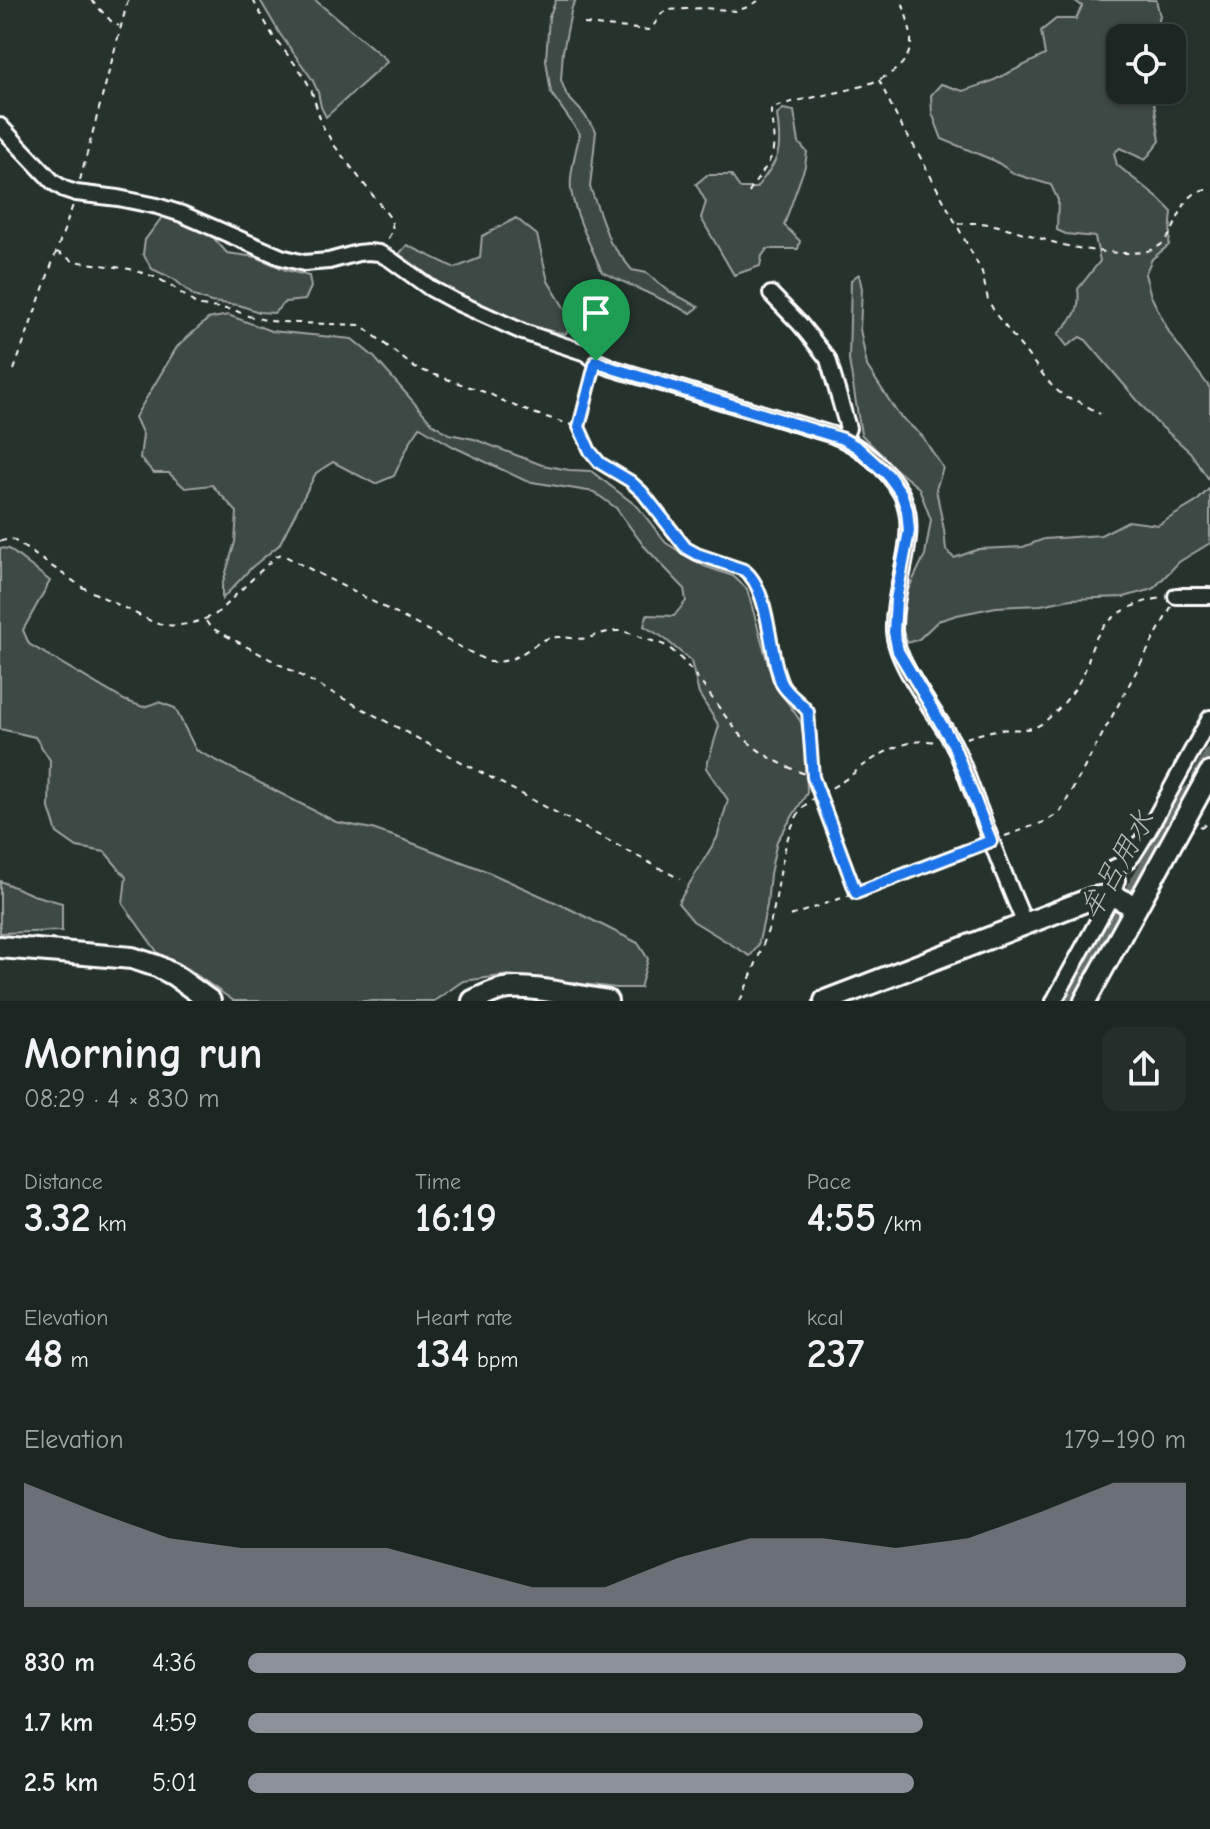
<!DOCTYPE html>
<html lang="en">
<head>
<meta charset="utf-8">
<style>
  :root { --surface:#1c2622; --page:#252e2a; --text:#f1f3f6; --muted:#a0a5a5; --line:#3a4340; --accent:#8c9099 }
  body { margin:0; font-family:"Comic Neue","Klee One",sans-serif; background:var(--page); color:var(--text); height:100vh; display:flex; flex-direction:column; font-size:30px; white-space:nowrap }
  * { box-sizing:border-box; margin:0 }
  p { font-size:26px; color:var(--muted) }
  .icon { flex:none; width:44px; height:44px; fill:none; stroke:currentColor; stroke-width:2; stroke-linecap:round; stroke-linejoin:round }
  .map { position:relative; height:1001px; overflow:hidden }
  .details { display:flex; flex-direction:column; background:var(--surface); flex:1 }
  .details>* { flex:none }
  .buttons { position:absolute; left:1106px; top:24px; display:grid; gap:16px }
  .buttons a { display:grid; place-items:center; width:80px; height:80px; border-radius:16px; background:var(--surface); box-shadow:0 2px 6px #0004,0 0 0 2px var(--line); font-size:40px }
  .pin { position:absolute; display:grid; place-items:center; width:68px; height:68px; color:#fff; margin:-82px -34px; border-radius:50% 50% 50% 0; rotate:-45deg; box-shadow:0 0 8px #0007 }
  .pin .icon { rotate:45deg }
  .round { display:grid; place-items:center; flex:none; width:84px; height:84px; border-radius:16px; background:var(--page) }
  .head { display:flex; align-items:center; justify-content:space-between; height:136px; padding:0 24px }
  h1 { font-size:44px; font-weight:700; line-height:60px }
  .figures { display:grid; grid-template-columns:repeat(3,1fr); gap:12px; height:136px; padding:8px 24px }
  .figures div { display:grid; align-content:center }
  .figures b { font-size:40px; font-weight:700 }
  .figures small { font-size:22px; font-weight:400 }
  .figures p { font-size:22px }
  .chart { height:224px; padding:16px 24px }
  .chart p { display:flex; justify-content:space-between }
  .chart svg { width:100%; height:144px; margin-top:8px; fill:var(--accent); opacity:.7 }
  ul { padding:0 24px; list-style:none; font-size:26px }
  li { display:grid; grid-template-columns:128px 96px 1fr; align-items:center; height:60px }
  li i { height:20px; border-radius:10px; background:var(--accent) }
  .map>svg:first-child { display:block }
  .green { fill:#3e4944; stroke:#9ea4a2; stroke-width:2 }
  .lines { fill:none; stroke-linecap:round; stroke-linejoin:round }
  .canal { stroke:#67706c; stroke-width:12 }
  .street-casing { stroke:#fff; stroke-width:20 }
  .secondary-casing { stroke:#fff; stroke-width:26 }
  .path { stroke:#fff; stroke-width:2; stroke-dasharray:6 6; stroke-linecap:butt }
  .street { stroke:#26332d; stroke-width:14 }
  .secondary { stroke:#26332d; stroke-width:20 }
  .route-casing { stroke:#fff; stroke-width:16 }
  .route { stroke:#1a73e8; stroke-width:10 }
  .labels { text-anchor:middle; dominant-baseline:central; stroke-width:7; stroke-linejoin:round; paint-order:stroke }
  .water-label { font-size:30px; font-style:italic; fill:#b3b8b6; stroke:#26332d }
</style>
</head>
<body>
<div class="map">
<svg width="1210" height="1001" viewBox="0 0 1210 1001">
  <rect width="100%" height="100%" fill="#26332d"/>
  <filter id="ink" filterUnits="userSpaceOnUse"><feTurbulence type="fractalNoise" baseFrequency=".0125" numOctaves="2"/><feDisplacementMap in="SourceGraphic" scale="16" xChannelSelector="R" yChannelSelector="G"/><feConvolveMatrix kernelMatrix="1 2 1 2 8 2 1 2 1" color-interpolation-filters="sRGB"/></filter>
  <g filter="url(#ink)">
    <g class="green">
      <polygon points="260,0 315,0 388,61 326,117 321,107 318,92 312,79 280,34"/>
      <path d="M 556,0 L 576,0 L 572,7 L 563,51 L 561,80 L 567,96 L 583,113 L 596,131 L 590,187 L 610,242 L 632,270 L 647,273 L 670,292 L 699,307 L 691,313 L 602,272 C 591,246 576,218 571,190 C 569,175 576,149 580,134 L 551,93 L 546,60 L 549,17 Z"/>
      <path d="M 1074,0 L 1156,0 L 1160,16 L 1155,38 L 1120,38 L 1120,90 L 1152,90 L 1160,141 L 1145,160 L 1120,148 L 1114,153 L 1117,165 L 1159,199 L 1172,212 L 1169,245 L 1152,259 L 1145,274 L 1151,296 L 1170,334 L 1210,388 L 1210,481 L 1190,452 L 1155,421 L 1086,340 L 1080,337 L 1067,346 L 1058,334 C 1073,318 1081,312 1078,289 L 1100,261 L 1095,237 L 1066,234 L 1057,230 L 1058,200 L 1051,185 L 1015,174 L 995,161 L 942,139 L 932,113 L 931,95 L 941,84 L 963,91 L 990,82 L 1045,55 L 1041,31 L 1056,19 L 1076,19 L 1082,6 Z"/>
      <path d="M 783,109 L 794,111 L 799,143 L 807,152 L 805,166 L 784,225 L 800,241 L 798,249 L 767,249 L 762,256 L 760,266 L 734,275 L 701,218 L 706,202 L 696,184 L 707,175 L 731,175 L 740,188 L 756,188 C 780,158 782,153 777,115 Z"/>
      <polygon points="162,217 185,221 212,236 227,253 256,257 286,270 309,276 311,287 305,300 285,302 274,313 259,312 239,305 211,302 194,296 174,279 152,269 143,254 145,240"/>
      <polygon points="516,218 537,235 548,281 574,324 565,334 510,322 452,292 399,254 407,245 455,268 480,258 482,236"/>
      <polygon points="859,274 862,289 860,329 867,366 898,414 922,436 943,468 936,489 944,530 946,550 954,558 979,549 1023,547 1044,539 1101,535 1128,521 1158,525 1196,502 1210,488 1210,543 1179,562 1153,589 1124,597 1071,599 1041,605 996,607 957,615 938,621 919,639 907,643 903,631 904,598 925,555 931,520 919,488 893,467 861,434 849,360 851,280"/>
      <polygon points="228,315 271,331 352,339 374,357 432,423 449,434 474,439 542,465 569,470 591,471 638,507 666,543 704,566 733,576 747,589 773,681 801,722 806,743 807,793 777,841 770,874 767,905 758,946 750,956 693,921 678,903 717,838 728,800 706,768 719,726 699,694 691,661 664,638 644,626 647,615 674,616 686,601 684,588 644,546 616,508 594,492 526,481 454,447 420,427 410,442 394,476 375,484 333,462 316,473 279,545 252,567 222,599 222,586 235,542 237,512 212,485 185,488 169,473 154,473 140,458 143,435 135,417 177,347 208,319"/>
      <polygon points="0,548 9,549 50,581 23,630 29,644 124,700 143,707 159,702 175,708 196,750 336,822 372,829 399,838 486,871 568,908 638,943 648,959 640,988 616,988 509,975 463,981 434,1001 234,1001 188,969 158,953 123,904 126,877 105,852 77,847 57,833 49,808 50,760 35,737 0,729"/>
      <polygon points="0,881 33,895 62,903 62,931 0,933"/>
    </g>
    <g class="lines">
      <g class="canal">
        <polyline points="1198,776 1210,754"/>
        <polyline points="1068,1001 1188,792"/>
      </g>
      <g class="street-casing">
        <g id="street">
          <path d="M 0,126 L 53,182 L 64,189 L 76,193 L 118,198 L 157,206 L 182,214 L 281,257 L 304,263 L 329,261 L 358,253 L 368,252 L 379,253 L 390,259 L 430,288 L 456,302 L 523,332 L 586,353 L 596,361 L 612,368 L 833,435 C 860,445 887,468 901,493 C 922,534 892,587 894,631 C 896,665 936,712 953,743 C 964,765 971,789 980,811 C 994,849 1009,887 1025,924"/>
          <polyline points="771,294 800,324 828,359 848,428 843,439"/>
          <polyline points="1176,596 1210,596"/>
          <polyline points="1054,1001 1112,895 1117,880 1112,872 1113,868 1128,861 1133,855 1148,831 1210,718"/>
        </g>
      </g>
      <g class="secondary-casing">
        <g id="secondary">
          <polyline points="0,947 132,958 157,966 174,975 210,1001"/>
          <path d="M 473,1001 C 483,996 493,991 503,989 C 531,984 578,997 607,1001"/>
          <polyline points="825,1001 1093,898 1112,895 1136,907"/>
          <polyline points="1085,1001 1210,773"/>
        </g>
      </g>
      <g class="path">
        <polyline points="91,0 112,22 119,26"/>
        <polyline points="253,0 273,36 302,73 311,89 322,125 334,145 391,219 393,230 385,243"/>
        <path d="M 584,24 L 649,30 C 657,24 658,15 666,10 L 705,8 L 736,11 L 748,7 L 760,0"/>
        <polyline points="879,80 899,122 917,151 982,272 988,300 997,316 1052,386 1066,398 1078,401 1100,414"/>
        <polyline points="80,180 128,0"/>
        <path d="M 749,193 C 755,180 768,168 772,154 C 776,139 771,124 771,109 C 806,92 906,94 911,43 C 912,29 905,14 902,0"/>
        <path d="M 958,224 C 989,219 1019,232 1049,241 C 1071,248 1098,252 1122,253 C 1131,253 1144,253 1153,249 C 1177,240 1175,209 1193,195 C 1197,191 1205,189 1210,188"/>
        <polyline points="57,252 73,261 130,269 155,277 172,286 193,302 201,306 234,310 248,316 270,321 297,323 361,325 415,368 490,394 505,402 530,412 578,427"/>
        <polyline points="14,370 73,205"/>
        <path d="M 593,374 L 579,427 L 590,451 L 600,463 L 630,481 L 642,492 L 686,548 L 697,554 L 744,570 C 770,588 769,656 782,684 C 788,695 801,702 808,712 L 813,777 L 856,892"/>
        <path d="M 0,541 L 12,539 L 82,587 L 155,623 C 176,629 197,623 216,614 L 275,557 L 281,554 L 489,662 C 516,663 522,651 544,640 C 559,633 572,641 587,638 C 597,636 605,631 617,631 C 625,631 633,634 640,637 C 648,640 657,642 664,645 C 689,658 719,712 740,734 C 761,756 786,767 813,777"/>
        <polyline points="206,621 210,627 680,879"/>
        <path d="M 966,738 C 976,735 986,732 996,730 C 1012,728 1031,733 1044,722 C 1059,710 1075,692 1083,674 C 1088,665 1089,654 1093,645 C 1103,617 1134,602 1162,598"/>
        <polyline points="1200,827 1210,823"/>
        <polyline points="1005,836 1047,821 1061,811 1171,607"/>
        <polyline points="790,916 856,893 980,845"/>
        <path d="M 740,1001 C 752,974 763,948 771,920 C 780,888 781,840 799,813 C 809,797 824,793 838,784 C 847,779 855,772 863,766 C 884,751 911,737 937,742"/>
      </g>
      <use href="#street" class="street"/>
      <use href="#secondary" class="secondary"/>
    </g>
  </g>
  <g class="lines" filter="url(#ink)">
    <g class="route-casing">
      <path id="route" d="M 596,361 L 612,368 L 843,439 L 857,447 L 888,475 L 901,493 L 907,510 L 909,531 L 896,600 L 894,632 L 898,651 L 953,744 L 991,841 L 856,893 L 813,777 L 808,712 C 801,702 788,695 782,684 C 769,657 770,588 744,570 L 697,554 L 686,548 L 642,492 L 630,481 L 600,463 L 590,451 L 579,427 Z"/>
    </g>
    <use href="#route" class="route"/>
  </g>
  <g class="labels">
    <g class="water-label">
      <text transform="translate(1117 865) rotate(-60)">牟呂用水</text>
    </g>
  </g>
</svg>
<div class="buttons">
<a><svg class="icon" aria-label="locate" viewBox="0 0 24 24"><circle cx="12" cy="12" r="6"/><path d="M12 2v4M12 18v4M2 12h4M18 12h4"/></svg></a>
</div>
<div class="pin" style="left:596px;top:361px;background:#1e9e55"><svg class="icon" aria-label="arrive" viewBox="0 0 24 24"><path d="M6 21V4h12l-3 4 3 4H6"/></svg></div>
</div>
<section class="details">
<div class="head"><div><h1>Morning run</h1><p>08:29 · 4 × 830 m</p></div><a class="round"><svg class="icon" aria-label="share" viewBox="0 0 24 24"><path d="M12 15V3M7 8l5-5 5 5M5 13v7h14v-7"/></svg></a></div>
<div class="figures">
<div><p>Distance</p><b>3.32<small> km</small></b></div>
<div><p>Time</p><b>16:19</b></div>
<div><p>Pace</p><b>4:55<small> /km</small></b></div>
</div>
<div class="figures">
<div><p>Elevation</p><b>48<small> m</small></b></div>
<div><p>Heart rate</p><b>134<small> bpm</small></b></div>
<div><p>kcal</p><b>237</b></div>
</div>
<div class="chart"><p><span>Elevation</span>179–190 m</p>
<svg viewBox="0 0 160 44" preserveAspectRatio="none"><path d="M0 44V6L10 15L20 23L30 26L40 26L50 26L60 32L70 38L80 38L90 29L100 23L110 23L120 26L130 23L140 15L150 6L160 6V44z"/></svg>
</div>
<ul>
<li><b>830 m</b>4:36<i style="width:100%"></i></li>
<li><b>1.7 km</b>4:59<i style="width:72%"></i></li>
<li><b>2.5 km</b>5:01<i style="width:71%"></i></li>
</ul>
</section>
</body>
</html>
